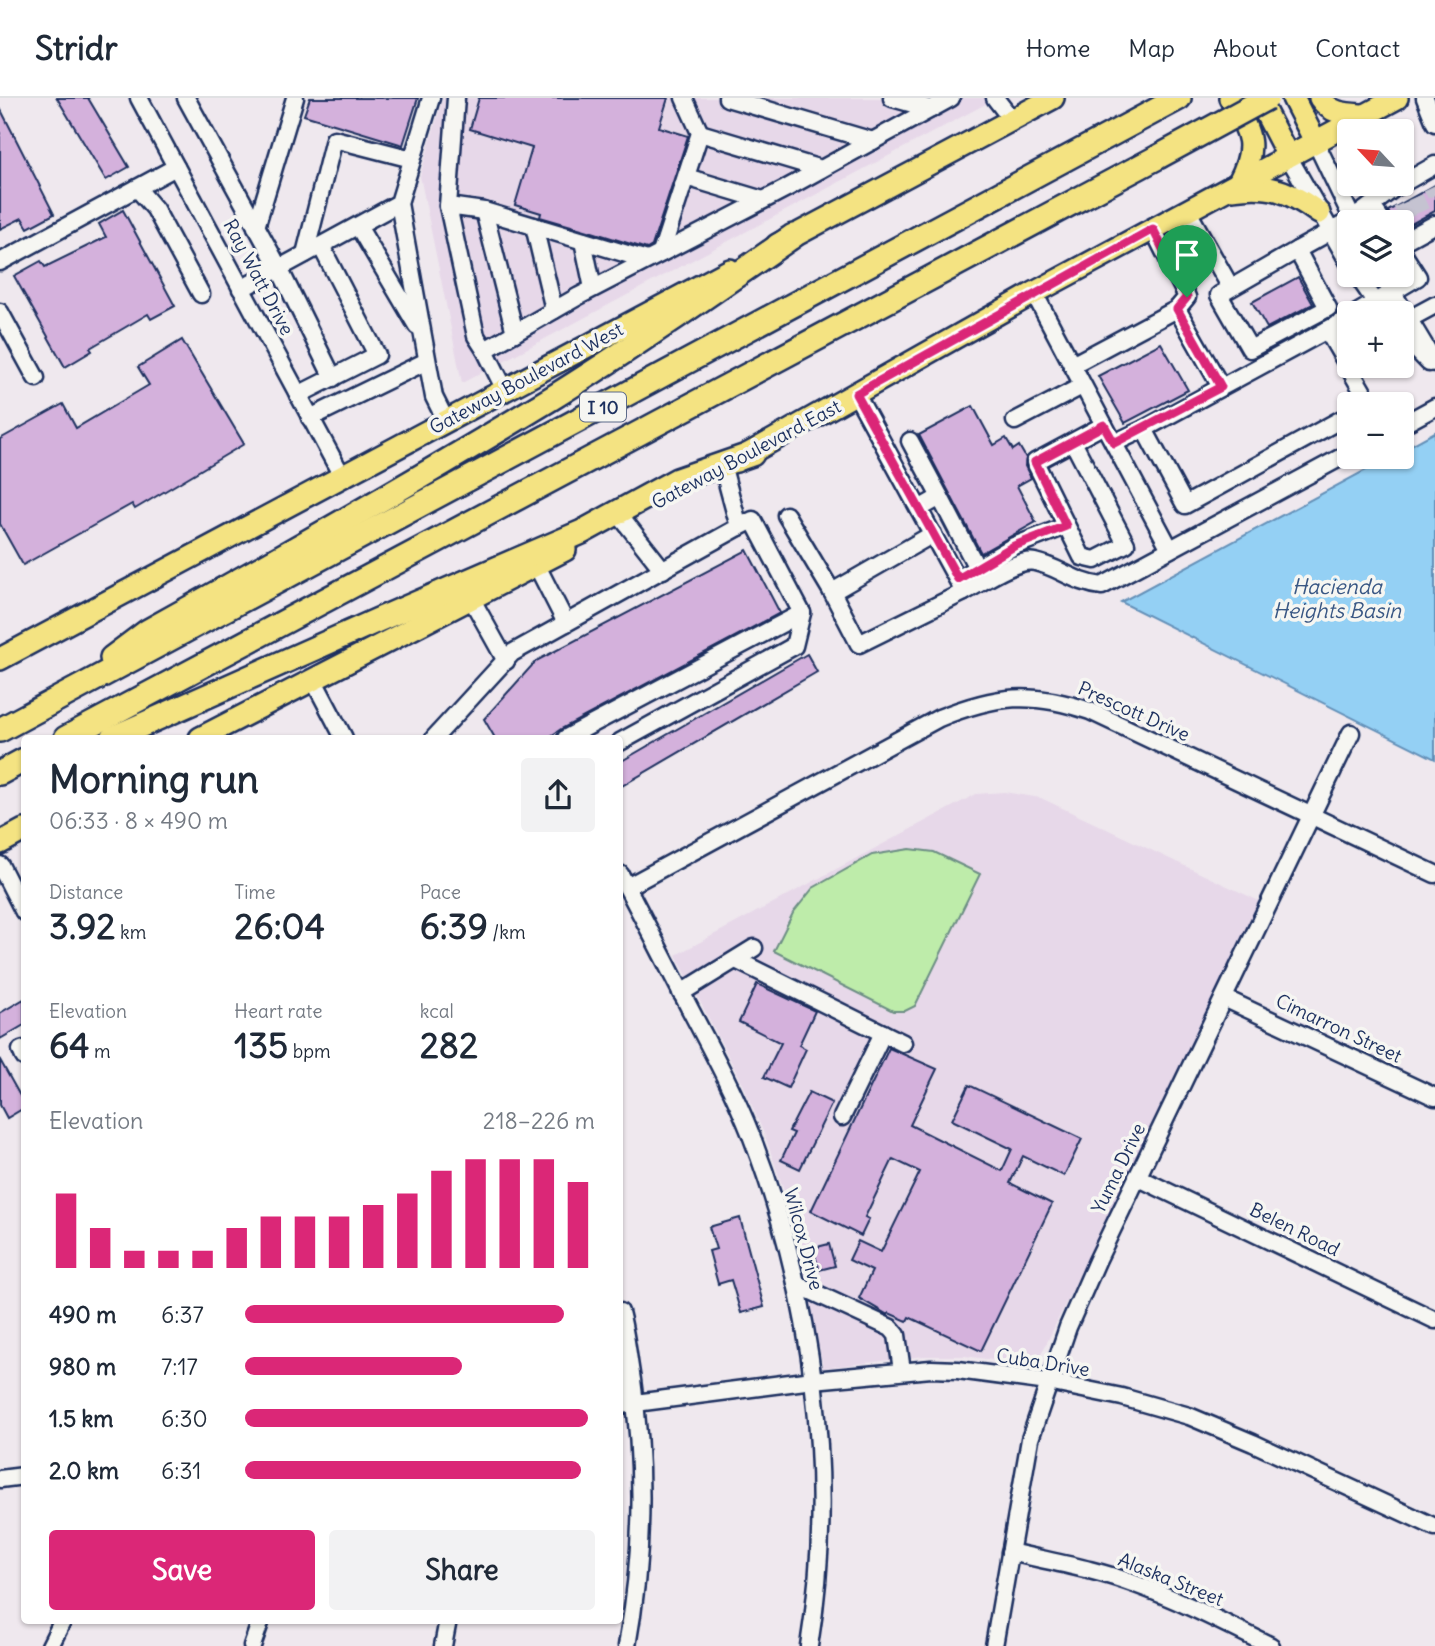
<!DOCTYPE html>
<html lang="en">
<head>
<meta charset="utf-8">
<style>
  :root { --surface:#fff; --page:#f2f2f3; --text:#1f2937; --muted:#747a83; --line:#e0e1e3; --accent:#db2777 }
  body { margin:0; font-family:Delius,sans-serif; background:var(--page); color:var(--text); height:100vh; display:flex; flex-direction:column; font-size:26px; white-space:nowrap }
  * { box-sizing:border-box; margin:0 }
  p { font-size:23px; color:var(--muted) }
  .icon { flex:none; width:38px; height:38px; fill:none; stroke:currentColor; stroke-width:2; stroke-linecap:round; stroke-linejoin:round }
  .map { position:relative; flex:1; overflow:hidden }
  .details { position:absolute; left:21px; top:637px; width:602px; height:889px; display:flex; flex-direction:column; background:var(--surface); border-radius:7px; box-shadow:0 2px 5px #0004 }
  .details>* { flex:none }
  .needle { width:46px; rotate:296deg }
  .buttons { position:absolute; left:1337px; top:21px; display:grid; gap:14px }
  .buttons a { display:grid; place-items:center; width:77px; height:77px; border-radius:7px; background:var(--surface); box-shadow:0 2px 5px #0004; font-size:35px }
  .pin { position:absolute; display:grid; place-items:center; width:60px; height:60px; color:#fff; margin:-72px -30px; border-radius:50% 50% 50% 0; rotate:-45deg; box-shadow:0 0 7px #0007 }
  .pin .icon { rotate:45deg }
  .round { display:grid; place-items:center; flex:none; width:74px; height:74px; border-radius:7px; background:var(--page) }
  .summary { display:flex; align-items:center; justify-content:space-between; height:119px; padding:0 28px }
  h1 { font-size:38px; font-weight:700; line-height:52px }
  .stats { display:grid; grid-template-columns:repeat(3,1fr); gap:10px; height:119px; padding:7px 28px }
  .stats div { display:grid; align-content:center }
  .stats b { font-size:35px; font-weight:700 }
  .stats small { font-size:19px; font-weight:400 }
  .stats p { font-size:19px }
  .chart { height:196px; padding:14px 28px }
  .chart p { display:flex; justify-content:space-between }
  .chart svg { width:100%; height:126px; margin-top:7px; stroke:var(--accent); stroke-width:6 }
  .action { display:flex; gap:14px; margin-top:auto; padding:14px 28px }
  .action a { flex:1; height:80px; border-radius:7px; background:var(--accent); color:#fff; font-size:28px; font-weight:700; line-height:80px; text-align:center }
  .action a+a { background:var(--page); color:var(--text) }
  ul { padding:0 28px; list-style:none; font-size:23px }
  li { display:grid; grid-template-columns:112px 84px 1fr; align-items:center; height:52px }
  li i { height:18px; border-radius:9px; background:var(--accent) }
  header { display:flex; align-items:center; gap:42px; box-sizing:border-box; height:98px; padding:0 35px; background:var(--surface); border-bottom:2px solid var(--line) }
  header strong { font-size:33px }
  nav { display:flex; gap:38px; margin-inline-start:auto; font-size:24px }
  .map>svg:first-child { display:block }
  .built { fill:#e7d8e9 }
  .green { fill:#beecaa; stroke:#6c8e84; stroke-width:2 }
  .water { fill:#94d0f4; stroke:#6490b8; stroke-width:2 }
  .building { fill:#d4b1dc; stroke:#1b2f5e; stroke-width:2 }
  .lines { fill:none; stroke-linecap:round; stroke-linejoin:round }
  .minor-tunnel { stroke:#c5c3d1; stroke-width:16; stroke-dasharray:16 8; stroke-linecap:butt }
  .minor-casing { stroke:#1b2f5e; stroke-width:21 }
  .major-casing { stroke:#1b2f5e; stroke-width:26 }
  .highway-casing { stroke:#1b2f5e; stroke-width:28 }
  .minor { stroke:#f6f6f2; stroke-width:16 }
  .major { stroke:#f4e382; stroke-width:21 }
  .highway { stroke:#f4e382; stroke-width:23 }
  .highway-bridge-casing { stroke:#1b2f5e; stroke-width:28; stroke-linecap:butt }
  .highway-bridge { stroke:#f4e382; stroke-width:23 }
  .route-casing { stroke:#fff; stroke-width:14 }
  .route { stroke:#db2777; stroke-width:9 }
  .labels { text-anchor:middle; dominant-baseline:central; stroke-width:7; stroke-linejoin:round; paint-order:stroke }
  .shield { fill:#f6f6f2; stroke:#5d6b8a; stroke-width:2 }
  .shield-label { font-size:18px; font-weight:bold; fill:#1b2f5e }
  .street-label { font-size:19px; fill:#1b2f5e; stroke:#f6f6f2 }
  .water-label { font-size:21px; font-style:italic; fill:#395784; stroke:#f6f6f2 }
</style>
</head>
<body>
<header>
<strong>Stridr</strong>
<nav><a>Home</a><a>Map</a><a>About</a><a>Contact</a></nav>
</header>
<div class="map">
<svg width="1435" height="1548" viewBox="0 0 1435 1548">
  <rect width="100%" height="100%" fill="#efe8ee"/>
  <filter id="ink" filterUnits="userSpaceOnUse"><feTurbulence type="fractalNoise" baseFrequency=".0143" numOctaves="2"/><feDisplacementMap in="SourceGraphic" scale="14" xChannelSelector="R" yChannelSelector="G"/><feConvolveMatrix kernelMatrix="1 2 1 2 8 2 1 2 1" color-interpolation-filters="sRGB"/></filter>
  <g filter="url(#ink)">
    <g class="built">
      <polygon points="443,0 997,0 462,285 420,78"/>
      <polygon points="1004,694 1041,700 1259,803 1039,1261 1028,1267 965,1258 924,1258 823,1270 799,1147 786,1099 765,1038 742,985 676,857 976,696"/>
    </g>
    <polygon class="green" points="910,751 934,754 980,776 915,908 905,913 893,913 774,853 793,815 813,790 872,757"/>
    <polygon class="water" points="1435,334 1435,661 1121,504 1390,359 1402,359 1402,352"/>
    <g class="building">
      <polygon points="57,0 88,0 129,69 106,82"/>
      <polygon points="310,0 418,0 403,47 304,17"/>
      <polygon points="479,0 668,0 659,29 688,38 652,148 647,151 592,134 540,119 541,115 515,107 532,50 470,31"/>
      <polygon points="0,10 54,116 28,130 22,120 0,131"/>
      <polygon points="1435,87 1435,113 1402,131 1402,124 1393,124 1388,113"/>
      <polygon points="123,112 175,208 151,221 148,216 90,250 92,253 65,269 14,178 41,163 45,169 106,139 99,126"/>
      <polygon points="1298,179 1313,206 1267,230 1252,204"/>
      <polygon points="182,242 244,346 135,411 132,406 23,467 0,426 0,341 63,306 76,330 149,287 138,269"/>
      <polygon points="1161,245 1188,292 1125,325 1098,278"/>
      <polygon points="973,308 994,347 1006,340 1013,352 1019,348 1026,360 1025,368 1031,380 1017,388 1036,424 981,455 919,337"/>
      <polygon points="747,452 780,515 561,631 548,640 495,640 484,621 536,563"/>
      <polygon points="807,556 817,574 620,689 620,664"/>
      <polygon points="757,886 815,913 799,947 806,951 788,990 764,979 781,945 739,924"/>
      <polygon points="24,901 24,927 0,941 0,915"/>
      <polygon points="889,950 937,971 910,1027 1002,1073 1012,1051 952,1022 969,987 1082,1041 1064,1078 1023,1058 1010,1085 1052,1106 981,1253 909,1219 907,1223 889,1215 888,1217 859,1200 872,1173 849,1162 858,1143 881,1154 920,1074 893,1061 865,1119 869,1121 861,1138 811,1113"/>
      <polygon points="0,962 24,1005 24,1010 7,1020 0,1007"/>
      <polygon points="809,994 832,1005 800,1071 781,1062 794,1035 789,1033"/>
      <polygon points="740,1120 764,1209 741,1215 731,1182 718,1186 709,1153 716,1151 709,1129"/>
      <polygon points="829,1146 835,1168 819,1172 813,1150"/>
    </g>
    <g class="lines">
      <g class="minor-tunnel">
        <polyline points="1431,89 1435,97"/>
        <polyline points="1415,99 1424,119"/>
        <polyline points="1401,106 1410,126"/>
      </g>
      <g class="minor-casing">
        <g id="minor">
          <polyline points="139,0 342,378"/>
          <polyline points="186,0 279,170 333,280"/>
          <polyline points="727,0 873,43"/>
          <polyline points="892,0 931,11"/>
          <polyline points="995,0 1012,22"/>
          <polyline points="1425,0 1435,25"/>
          <polyline points="700,35 821,71"/>
          <polyline points="1315,43 1354,124"/>
          <polyline points="1288,58 1349,165"/>
          <polyline points="686,79 763,102"/>
          <polyline points="137,90 155,111 201,196"/>
          <polyline points="399,105 434,299 446,323"/>
          <polyline points="448,108 456,0"/>
          <polyline points="1372,108 1383,124"/>
          <polyline points="1187,112 1231,190 1219,197 1250,251 1328,210 1297,152 1231,190"/>
          <polyline points="484,113 515,235"/>
          <polyline points="358,128 417,228"/>
          <polyline points="534,128 554,212"/>
          <polyline points="256,129 295,0"/>
          <polyline points="1153,131 1187,199 1177,211"/>
          <polyline points="583,143 593,190"/>
          <polyline points="1402,144 1435,126"/>
          <polyline points="1297,152 1353,121 1393,91 1435,67"/>
          <polyline points="661,155 700,35 684,0"/>
          <polyline points="305,156 334,41 412,61"/>
          <polyline points="0,164 176,69"/>
          <polyline points="1357,177 1383,215"/>
          <polyline points="1382,177 1435,265"/>
          <polyline points="241,191 399,105 431,0"/>
          <polyline points="1034,195 1170,451"/>
          <polyline points="0,214 36,280"/>
          <polyline points="1357,215 1418,179 1402,154"/>
          <polyline points="1409,221 1435,207"/>
          <polyline points="1327,232 1349,220"/>
          <polyline points="1402,237 1429,265"/>
          <polyline points="485,252 476,238 448,108 484,113 647,162"/>
          <polyline points="1072,267 1177,211 1221,289"/>
          <polyline points="505,292 485,252 579,198 785,91 951,0"/>
          <polyline points="298,297 377,257 321,148"/>
          <polyline points="1349,317 1185,407 1144,331 1327,232 1370,306"/>
          <polyline points="310,320 427,263"/>
          <polyline points="1015,323 1082,288"/>
          <polyline points="1402,327 1435,309"/>
          <polyline points="910,343 940,399"/>
          <polyline points="1073,344 1126,446 1095,462 1082,459 1035,364 1104,327"/>
          <polyline points="1114,345 1144,331"/>
          <polyline points="919,411 940,399 977,470"/>
          <polyline points="618,415 663,472"/>
          <polyline points="786,417 832,494 859,546 964,494 856,296"/>
          <polyline points="536,466 566,525"/>
          <polyline points="958,481 1014,448 1066,428"/>
          <polyline points="832,494 933,436"/>
          <path d="M 964,494 C 981,485 1017,460 1035,464 C 1059,469 1075,485 1102,488 L 1349,355"/>
          <polyline points="471,500 506,563"/>
          <polyline points="313,581 344,640"/>
          <polyline points="434,640 512,555 739,429 722,366"/>
          <polyline points="566,640 802,515 753,422 739,429"/>
          <polyline points="620,644 794,548 802,515"/>
          <polyline points="0,767 24,814"/>
          <path d="M 620,776 C 644,821 667,867 691,913 C 712,953 734,994 751,1037 C 813,1197 837,1378 809,1548"/>
          <path d="M 627,789 L 939,620 C 996,597 1031,593 1090,613 L 1435,776"/>
          <polyline points="736,862 903,945"/>
          <polyline points="681,895 754,850"/>
          <polyline points="1224,900 1435,999"/>
          <polyline points="24,951 21,952 24,959"/>
          <polyline points="842,1019 883,935"/>
          <polyline points="1137,1079 1435,1222"/>
          <polyline points="796,1186 891,1230 897,1237 902,1273"/>
          <path d="M 620,1214 C 626,1236 628,1259 632,1282 C 645,1371 643,1460 627,1548"/>
          <polyline points="620,1307 813,1282 931,1271 958,1272 1048,1284 1122,1299 1189,1318 1253,1345 1435,1429"/>
          <polyline points="0,1381 24,1378"/>
          <path d="M 1010,1454 C 1052,1464 1095,1471 1135,1486 C 1182,1503 1226,1526 1271,1548"/>
          <polyline points="50,1548 63,1522"/>
          <polyline points="252,1548 261,1522"/>
          <polyline points="443,1548 448,1522"/>
          <polyline points="994,1548 1030,1341 1068,1229 1097,1163 1351,635"/>
        </g>
      </g>
      <g class="major-casing">
        <g id="major">
          <path d="M 1230,0 C 1249,34 1259,46 1239,84"/>
          <polyline points="1258,0 1288,58"/>
          <polyline points="1293,0 1315,43"/>
          <path d="M 1320,0 C 1331,16 1345,16 1363,17"/>
          <path d="M 1233,91 C 1270,85 1289,93 1319,115"/>
          <polyline points="777,147 1053,0"/>
          <polyline points="736,363 1034,195 1397,0"/>
          <polyline points="0,561 730,172"/>
          <polyline points="200,640 565,452"/>
          <polyline points="0,745 24,732"/>
        </g>
      </g>
      <g class="highway-casing">
        <g id="highway">
          <path d="M 112,560 L 148,533 C 284,458 419,381 552,300 C 634,249 714,193 793,138"/>
          <polyline points="0,632 1179,0"/>
          <polyline points="66,640 1158,59"/>
          <polyline points="113,640 378,522 582,434 677,382 752,356"/>
          <polyline points="0,675 24,662"/>
        </g>
      </g>
      <use href="#minor" class="minor"/>
      <use href="#major" class="major"/>
      <use href="#highway" class="highway"/>
      <g class="highway-bridge-casing">
        <polyline id="highway-bridge" points="1158,59 1267,0"/>
      </g>
      <use href="#highway-bridge" class="highway-bridge"/>
    </g>
  </g>
  <g class="lines" filter="url(#ink)">
    <g class="route-casing">
      <polygon id="route" points="1153,131 1187,199 1177,211 1221,289 1114,345 1104,327 1035,364 1066,428 1014,448 958,481 856,296"/>
    </g>
    <use href="#route" class="route"/>
  </g>
  <g class="labels">
    <rect class="shield" x="580" y="294.5" width="46" height="29" rx="5"/>
    <g class="shield-label">
      <text x="603" y="309">I 10</text>
    </g>
    <g class="street-label">
      <text transform="translate(259 179) rotate(62)">Ray Watt Drive</text>
      <text transform="translate(526 280) rotate(-28)">Gateway Boulevard West</text>
      <text transform="translate(746 356) rotate(-28)">Gateway Boulevard East</text>
      <text transform="translate(1134 613) rotate(24)">Prescott Drive</text>
      <text transform="translate(1339 930) rotate(25)">Cimarron Street</text>
      <text transform="translate(1118 1070) rotate(-64)">Yuma Drive</text>
      <text transform="translate(1295 1131) rotate(26)">Belen Road</text>
      <text transform="translate(804 1141) rotate(75)">Wilcox Drive</text>
      <text transform="translate(1043 1264) rotate(9)">Cuba Drive</text>
      <text transform="translate(1171 1481) rotate(22)">Alaska Street</text>
    </g>
    <g class="water-label">
      <text x="1337" y="488">Hacienda<tspan x="1337" dy="24">Heights Basin</tspan></text>
    </g>
  </g>
</svg>
<div class="buttons">
<a><svg class="needle" viewBox="-14 -14 28 28"><path d="M0-13l5 13h-10z" fill="#e53935"/><path d="M0 13l5-13h-10z" fill="#747a83"/></svg></a>
<a><svg class="icon" aria-label="layers" viewBox="0 0 24 24"><path d="M12 4l9 5-9 5-9-5zM3 14l9 5 9-5"/></svg></a>
<a>+</a>
<a>−</a>
</div>
<div class="pin" style="left:1187px;top:199px;background:#1e9e55"><svg class="icon" aria-label="arrive" viewBox="0 0 24 24"><path d="M6 21V4h12l-3 4 3 4H6"/></svg></div>
<section class="details">
<div class="summary"><div><h1>Morning run</h1><p>06:33 · 8 × 490 m</p></div><a class="round"><svg class="icon" aria-label="share" viewBox="0 0 24 24"><path d="M12 15V3M7 8l5-5 5 5M5 13v7h14v-7"/></svg></a></div>
<div class="stats">
<div><p>Distance</p><b>3.92<small> km</small></b></div>
<div><p>Time</p><b>26:04</b></div>
<div><p>Pace</p><b>6:39<small> /km</small></b></div>
</div>
<div class="stats">
<div><p>Elevation</p><b>64<small> m</small></b></div>
<div><p>Heart rate</p><b>135<small> bpm</small></b></div>
<div><p>kcal</p><b>282</b></div>
</div>
<div class="chart"><p><span>Elevation</span>218–226 m</p>
<svg viewBox="0 0 160 44" preserveAspectRatio="none"><path d="M5 44V18M15 44V30M25 44V38M35 44V38M45 44V38M55 44V30M65 44V26M75 44V26M85 44V26M95 44V22M105 44V18M115 44V10M125 44V6M135 44V6M145 44V6M155 44V14"/></svg>
</div>
<ul>
<li><b>490 m</b>6:37<i style="width:91%"></i></li>
<li><b>980 m</b>7:17<i style="width:62%"></i></li>
<li><b>1.5 km</b>6:30<i style="width:98%"></i></li>
<li><b>2.0 km</b>6:31<i style="width:96%"></i></li>
</ul>
<div class="action"><a>Save</a><a>Share</a></div>
</section>
</div>
</body>
</html>
